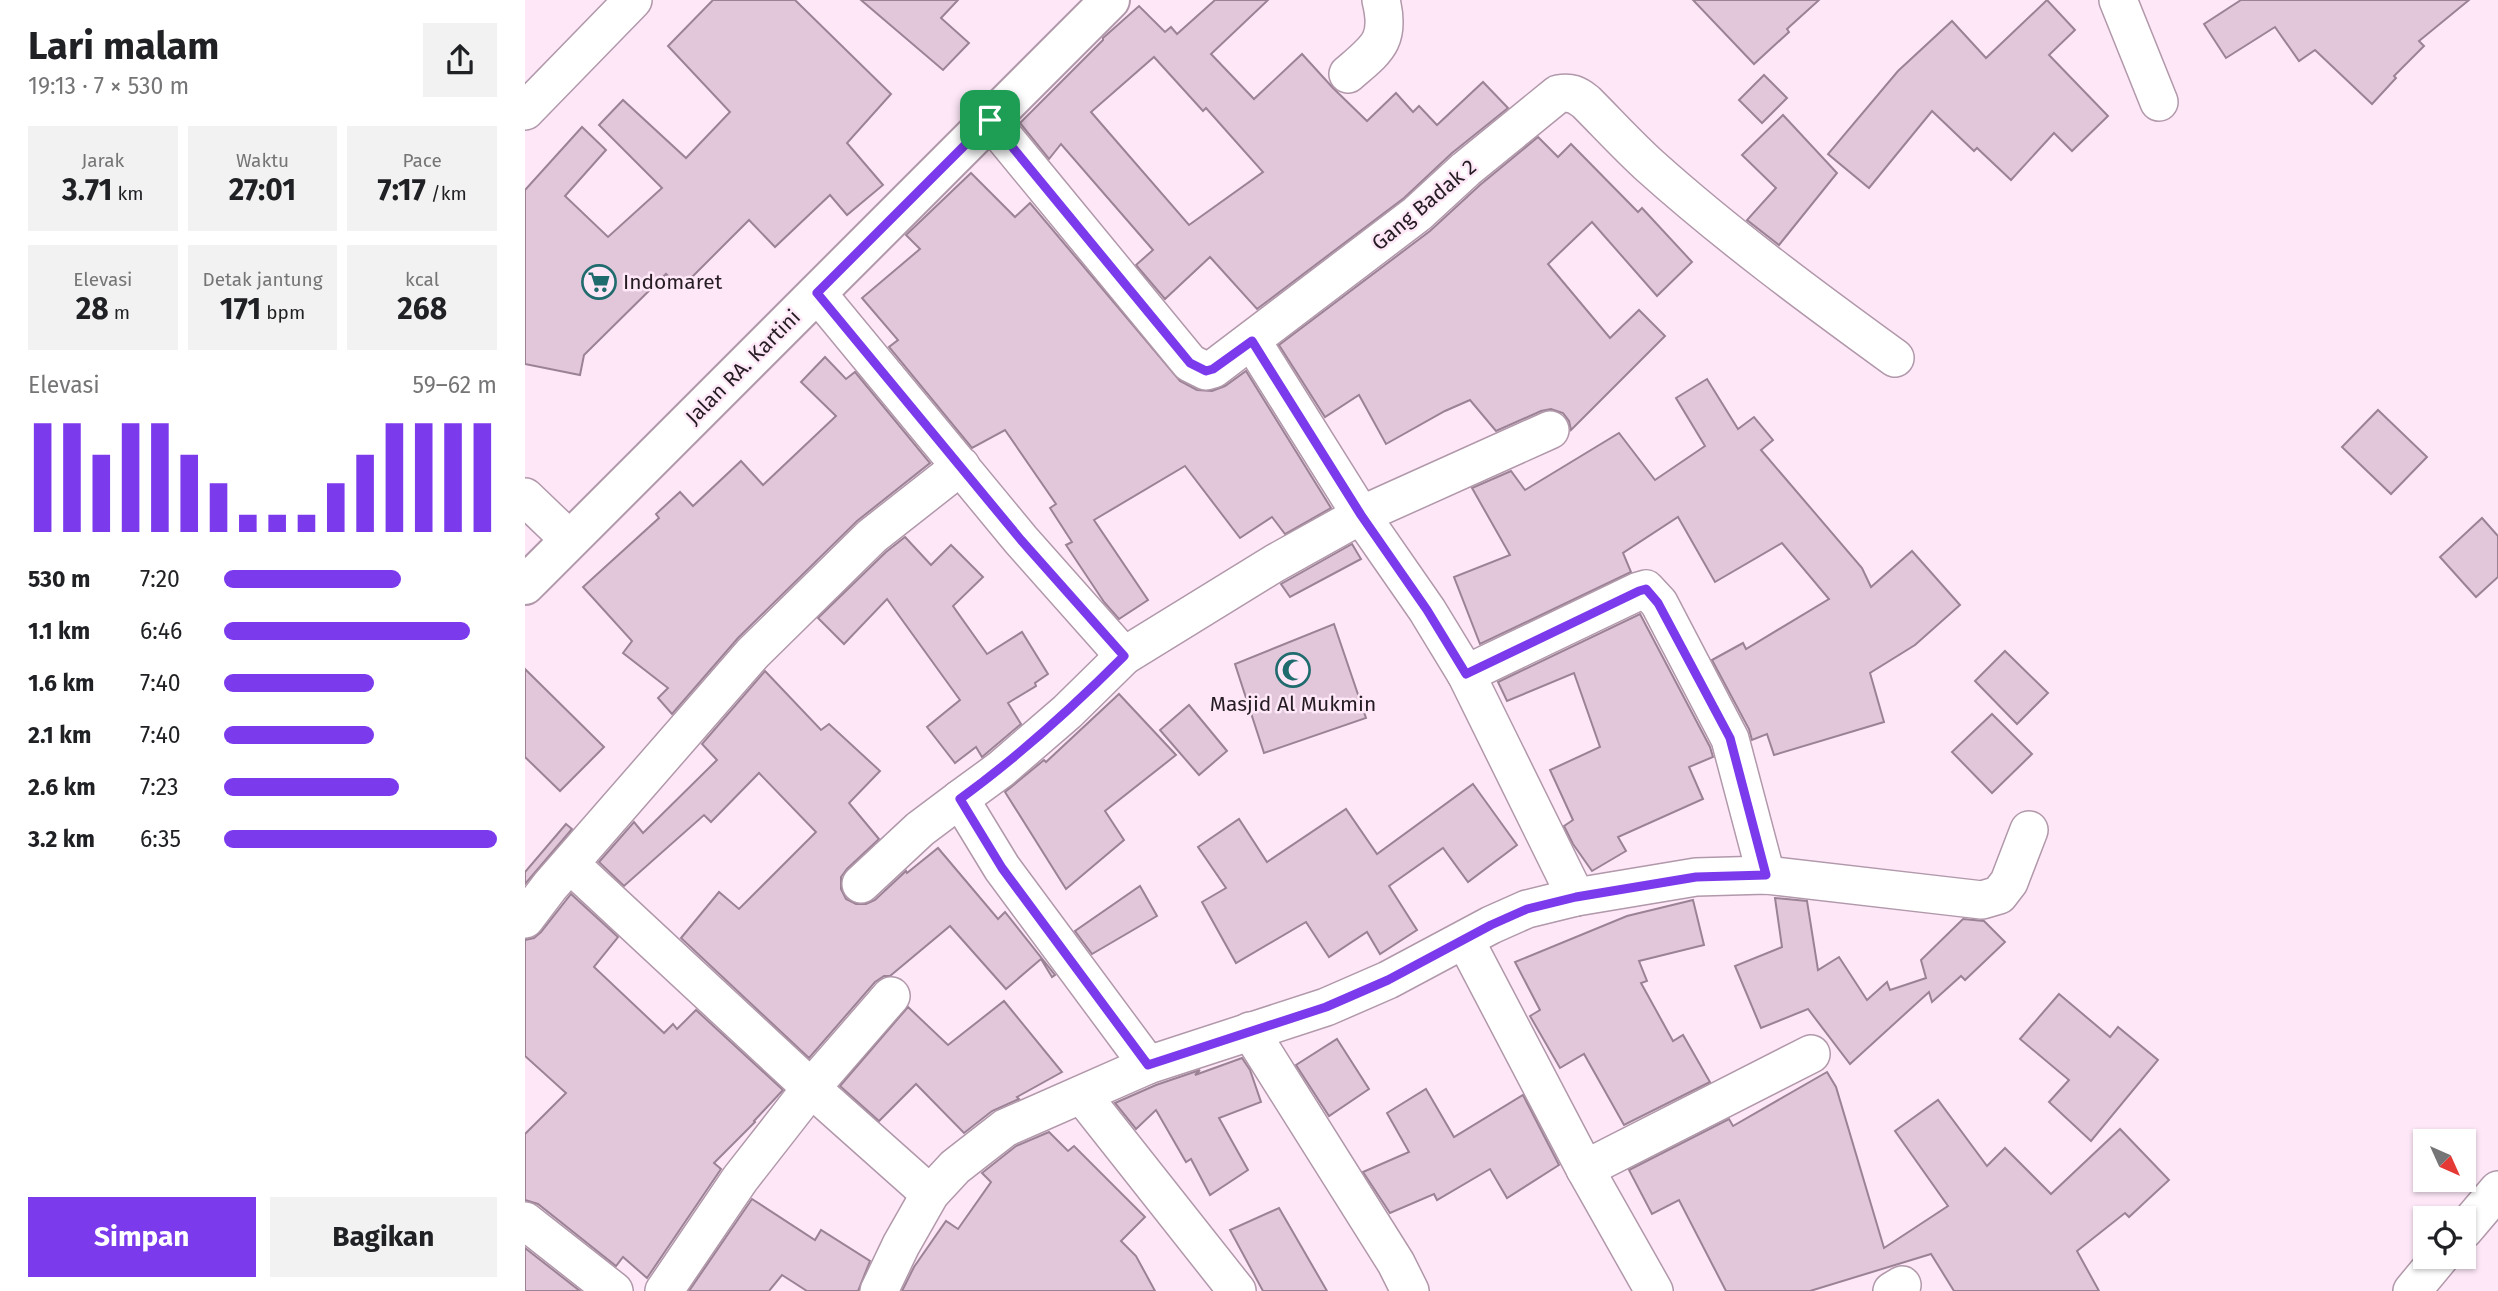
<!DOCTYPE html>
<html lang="id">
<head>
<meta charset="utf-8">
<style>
  :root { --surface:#fff; --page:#f2f2f2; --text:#202124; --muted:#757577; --accent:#7c3aed }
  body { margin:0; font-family:"Fira Sans",sans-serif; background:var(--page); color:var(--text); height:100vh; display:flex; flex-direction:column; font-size:26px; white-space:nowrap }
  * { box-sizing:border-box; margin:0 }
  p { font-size:23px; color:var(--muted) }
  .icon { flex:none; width:38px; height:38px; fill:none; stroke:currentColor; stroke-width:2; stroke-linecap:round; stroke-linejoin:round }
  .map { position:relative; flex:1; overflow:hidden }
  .sheet { display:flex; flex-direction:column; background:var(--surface); width:525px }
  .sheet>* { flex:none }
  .needle { width:46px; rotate:135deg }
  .buttons { position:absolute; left:1888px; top:1129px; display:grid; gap:14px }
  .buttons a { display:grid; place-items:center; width:63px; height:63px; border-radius:0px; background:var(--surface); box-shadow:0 2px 5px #0004; font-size:35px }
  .pin { position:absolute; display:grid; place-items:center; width:60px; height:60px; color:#fff; margin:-30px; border-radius:14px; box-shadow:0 4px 10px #0006 }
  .round { display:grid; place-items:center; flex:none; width:74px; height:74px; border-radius:0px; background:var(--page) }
  .overview { display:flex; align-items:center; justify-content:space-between; height:119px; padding:0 28px }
  h1 { font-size:38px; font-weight:700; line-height:52px }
  .metrics { display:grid; grid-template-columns:repeat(3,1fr); gap:10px; height:119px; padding:7px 28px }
  .metrics div { display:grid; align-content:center; border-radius:0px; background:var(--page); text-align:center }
  .metrics b { font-size:30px; font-weight:700 }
  .metrics small { font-size:19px; font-weight:400 }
  .metrics p { font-size:19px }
  .chart { height:196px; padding:14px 28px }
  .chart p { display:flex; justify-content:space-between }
  .chart svg { width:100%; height:126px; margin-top:7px; stroke:var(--accent); stroke-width:6 }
  .cta { display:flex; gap:14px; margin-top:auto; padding:14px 28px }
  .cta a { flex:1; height:80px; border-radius:0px; background:var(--accent); color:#fff; font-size:28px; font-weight:700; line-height:80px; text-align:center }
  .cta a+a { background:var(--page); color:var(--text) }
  ul { padding:0 28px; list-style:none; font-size:23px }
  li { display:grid; grid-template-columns:112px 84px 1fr; align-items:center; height:52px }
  li i { height:18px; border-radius:9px; background:var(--accent) }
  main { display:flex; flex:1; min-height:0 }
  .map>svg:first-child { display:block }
  .building { fill:#e2c7da; stroke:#9b8395; stroke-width:2; fill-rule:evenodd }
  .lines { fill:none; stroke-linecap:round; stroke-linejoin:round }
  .minor-casing { stroke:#b198aa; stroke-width:40 }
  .tertiary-casing { stroke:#b198aa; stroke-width:42 }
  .minor { stroke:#fff; stroke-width:37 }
  .tertiary { stroke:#fff; stroke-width:38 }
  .route-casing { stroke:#fff; stroke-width:14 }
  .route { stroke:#7c3aed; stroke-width:9 }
  .labels { text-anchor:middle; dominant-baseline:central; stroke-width:5; stroke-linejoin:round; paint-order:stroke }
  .street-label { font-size:21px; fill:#251c23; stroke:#fee8f8 }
  .poi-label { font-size:21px; fill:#251c23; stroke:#fee8f8; text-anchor:start }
</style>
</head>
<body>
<main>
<section class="sheet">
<div class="overview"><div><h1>Lari malam</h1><p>19:13 · 7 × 530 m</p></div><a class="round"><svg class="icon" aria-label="share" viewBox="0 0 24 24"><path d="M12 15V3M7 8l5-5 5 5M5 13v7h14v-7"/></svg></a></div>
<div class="metrics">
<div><p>Jarak</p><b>3.71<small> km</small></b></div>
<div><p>Waktu</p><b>27:01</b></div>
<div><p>Pace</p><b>7:17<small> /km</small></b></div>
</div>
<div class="metrics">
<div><p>Elevasi</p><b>28<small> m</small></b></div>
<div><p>Detak jantung</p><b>171<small> bpm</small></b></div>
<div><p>kcal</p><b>268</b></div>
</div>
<div class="chart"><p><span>Elevasi</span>59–62 m</p>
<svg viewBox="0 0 160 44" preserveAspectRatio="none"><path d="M5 44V6M15 44V6M25 44V17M35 44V6M45 44V6M55 44V17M65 44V27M75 44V38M85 44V38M95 44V38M105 44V27M115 44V17M125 44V6M135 44V6M145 44V6M155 44V6"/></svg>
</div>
<ul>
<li><b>530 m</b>7:20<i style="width:65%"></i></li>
<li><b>1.1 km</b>6:46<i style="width:90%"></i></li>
<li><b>1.6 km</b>7:40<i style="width:55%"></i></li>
<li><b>2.1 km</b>7:40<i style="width:55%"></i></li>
<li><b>2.6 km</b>7:23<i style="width:64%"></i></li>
<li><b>3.2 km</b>6:35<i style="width:100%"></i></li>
</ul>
<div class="cta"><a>Simpan</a><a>Bagikan</a></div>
</section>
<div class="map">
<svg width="1973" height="1291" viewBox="0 0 1973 1291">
  <rect width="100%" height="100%" fill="#fee8f8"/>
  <g class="building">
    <polygon points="188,0 270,0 366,94 322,143 358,185 322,215 305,195 250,247 224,220 156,288 141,274 59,355 55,375 0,364 0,190 57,127 81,150 40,196 83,237 137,188 74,125 98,100 161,158 205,112 143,46"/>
    <polygon points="336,0 433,0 416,18 444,43 418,70"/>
    <path d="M 690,0 L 743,0 L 686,54 L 729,99 L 777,54 L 808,88 L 842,121 L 871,93 L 888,112 L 894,106 L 912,125 L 958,82 L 983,108 L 927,153 L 879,198 L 732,309 L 685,257 L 640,299 L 611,265 L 628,250 L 536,144 L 524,159 L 495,123 L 578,40 L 578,38 L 614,6 L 640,32 L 646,27 L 652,34 ZM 629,57 L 678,111 L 681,108 L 738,172 L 664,225 L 566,112 Z"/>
    <polygon points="1168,0 1294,0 1262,29 1264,32 1229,64"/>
    <polygon points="1522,0 1550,30 1524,55 1583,116 1547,151 1529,133 1486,180 1452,148 1449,151 1407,111 1344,188 1303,154 1373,71 1427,21 1461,58"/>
    <polygon points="1716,0 1944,0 1894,41 1899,46 1869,76 1871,78 1847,104 1790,50 1774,61 1750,27 1701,58 1679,24"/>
    <polygon points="1239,75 1262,98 1237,123 1214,100"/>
    <polygon points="1258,115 1312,173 1254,245 1222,220 1251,188 1217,155"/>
    <polygon points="1013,137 1033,157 1046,144 1113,212 1117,208 1167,262 1132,296 1067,222 1023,264 1085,338 1114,310 1140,336 1046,430 1044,421 1038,413 1026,409 1016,411 971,431 945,400 920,411 861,444 834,395 800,417 754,345 905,231 955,185"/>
    <polygon points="446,173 490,217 505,203 655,381 672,390 687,391 700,386 721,371 806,508 760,534 747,517 715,538 660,466 569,520 623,600 594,619 579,602 541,545 547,542 525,508 531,504 480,430 447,448 364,347 373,340 337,298 395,249 381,235"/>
    <polygon points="300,357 321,379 330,372 405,463 332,521 213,638 147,714 133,698 143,688 98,653 107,641 58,587 134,518 131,514 155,492 168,506 216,461 238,485 311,416 276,382"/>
    <polygon points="1182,379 1213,429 1229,417 1248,440 1236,450 1337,568 1346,587 1387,551 1435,605 1390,645 1345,673 1359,722 1249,755 1242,734 1227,740 1224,729 1187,660 1218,643 1221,649 1304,599 1257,543 1190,582 1153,517 1098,553 1106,572 955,644 929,577 985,555 947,488 986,471 1000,490 1094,433 1130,480 1180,446 1151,398"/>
    <polygon points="1853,410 1902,457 1866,494 1817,447"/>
    <polygon points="1957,518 1973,536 1973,577 1951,597 1915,557"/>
    <polygon points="380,537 406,565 426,545 458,577 428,606 462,654 497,632 523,674 510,683 511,686 483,703 496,724 457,757 451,747 430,763 402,727 435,700 362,599 319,644 293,618 361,552"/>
    <polygon points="827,544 836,559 765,597 756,584"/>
    <polygon points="1115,614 1185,747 1188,757 1164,767 1178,799 1093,837 1101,851 1067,871 1048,844 1039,826 1048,820 1025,770 1075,747 1049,673 982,701 973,682"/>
    <polygon points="809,624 841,718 739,753 710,664"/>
    <polygon points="1480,651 1523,693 1492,724 1450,681"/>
    <polygon points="0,669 79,747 35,791 0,757"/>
    <polygon points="240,671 296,730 304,724 355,771 324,803 354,839 322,869 316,877 316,889 321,899 331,904 341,904 350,900 381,871 382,873 413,848 473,919 480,912 530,975 527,977 516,959 481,989 425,926 365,976 359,976 350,982 284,1058 156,938 194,892 214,909 291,832 234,773 186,822 179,815 99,886 74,862 109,822 118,833 192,760 177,744"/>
    <polygon points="594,694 651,755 580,811 599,840 541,889 480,792 519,760 521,762"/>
    <polygon points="664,705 702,751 674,775 635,730"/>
    <polygon points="1467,714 1507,754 1467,793 1427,752"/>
    <polygon points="948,784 992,845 943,882 918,848 864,886 892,930 855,954 842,932 804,957 781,922 711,963 677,902 701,888 673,847 714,819 742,862 821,809 852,854"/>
    <polygon points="41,824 47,829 0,884 0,872"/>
    <polygon points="615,886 632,916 567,954 550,931"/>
    <polygon points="46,894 93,937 69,967 139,1033 148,1024 152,1029 171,1010 258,1090 229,1121 230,1122 189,1163 196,1169 122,1278 98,1257 91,1266 13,1204 0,1200 0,1134 41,1093 0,1056 0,940 9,938 16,932"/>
    <polygon points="1250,898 1282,901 1293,970 1314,957 1342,1000 1362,982 1365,990 1401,978 1396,960 1438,919 1459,921 1480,942 1440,980 1436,976 1407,1002 1404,992 1325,1064 1283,1009 1236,1028 1210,966 1257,947"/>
    <polygon points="1168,900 1179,945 1114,961 1122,981 1116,983 1148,1041 1158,1035 1185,1082 1099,1125 1059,1054 1035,1068 1005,1016 1015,1010 990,962 1102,916"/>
    <polygon points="1534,994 1585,1037 1593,1027 1633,1060 1566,1141 1524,1102 1544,1080 1495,1039"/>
    <polygon points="479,1001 537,1072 492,1097 494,1099 467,1111 439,1133 391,1084 354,1121 315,1086 383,1007 423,1045"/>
    <polygon points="812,1039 844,1089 804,1116 771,1065"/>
    <polygon points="717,1058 725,1070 736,1102 694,1118 723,1170 685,1195 666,1159 661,1162 631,1110 611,1129 590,1103 631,1085 675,1070 670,1075"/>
    <polygon points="1302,1072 1311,1087 1359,1248 1423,1206 1370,1131 1413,1100 1462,1166 1480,1148 1526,1194 1595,1129 1644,1180 1604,1217 1600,1213 1552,1251 1574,1291 1429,1291 1406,1254 1285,1291 1201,1291 1154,1200 1127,1214 1104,1170 1204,1119 1208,1126"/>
    <polygon points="901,1089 929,1137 998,1095 1034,1165 982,1198 965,1169 912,1200 909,1194 865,1213 838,1172 884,1152 862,1113"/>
    <polygon points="524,1132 543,1151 549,1146 620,1217 596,1241 611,1256 630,1291 377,1291 389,1267 421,1221 433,1229 466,1182 457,1173 491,1146"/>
    <polygon points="227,1199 290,1240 296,1230 345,1261 333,1291 282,1291 257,1275 244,1291 164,1291"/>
    <polygon points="754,1208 802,1291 738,1291 705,1230"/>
    <polygon points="0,1248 55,1291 0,1291"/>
  </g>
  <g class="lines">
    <g class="minor-casing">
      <g id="minor">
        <polyline points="1593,0 1634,102"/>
        <path d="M 823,74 C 852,49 866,41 856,0"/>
        <polyline points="0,111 108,0"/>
        <path d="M 465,120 L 665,363 L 681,371 L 688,369 L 892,214 L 941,169 L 1033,94 C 1046,92 1051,94 1061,102 C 1082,123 1103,146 1125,166 C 1202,235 1286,297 1370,358"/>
        <polyline points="292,293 496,540 599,656"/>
        <polyline points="727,341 836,515 902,610 941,674 1051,897"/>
        <polyline points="0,497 45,540"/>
        <polyline points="941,674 1114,591 1121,589 1134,603 1205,739 1241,875"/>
        <polyline points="45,864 286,1088 405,1194"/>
        <polyline points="336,884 395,829 435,799"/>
        <polyline points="0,919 25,886 228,653 347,536 436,466"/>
        <polyline points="940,940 1060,1169 1129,1291"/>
        <polyline points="725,1031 871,1263 885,1291"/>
        <polyline points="623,1065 477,868 435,799 476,769 542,712 599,656 750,563 836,515 1025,430"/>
        <polyline points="557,1095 712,1291"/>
        <polyline points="1060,1169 1286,1054"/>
        <polyline points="0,1221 89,1291"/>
        <polyline points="1939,1230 1973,1190"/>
        <polyline points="139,1291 215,1179 286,1088 366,996"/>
        <polyline points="354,1291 376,1245 405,1194 430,1167 480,1128 623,1065 801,1007 863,980 966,925 1002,909 1051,897 1171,877 1241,875 1457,900 1474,895 1484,882 1504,830"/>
        <polyline points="1367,1291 1377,1285"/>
        <polyline points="1887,1291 1916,1256"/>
      </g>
    </g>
    <g class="tertiary-casing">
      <polyline id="tertiary" points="0,585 585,0"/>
    </g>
    <use href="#minor" class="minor"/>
    <use href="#tertiary" class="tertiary"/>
  </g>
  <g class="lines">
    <g class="route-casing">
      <path id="route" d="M 465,120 L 665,363 L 681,371 L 688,369 L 727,341 L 836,515 L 902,610 L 941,674 L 1114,591 L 1121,589 L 1133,603 L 1205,738 L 1241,875 L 1171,877 L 1051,897 L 1002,909 L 966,925 L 863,980 L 801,1007 L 623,1065 L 477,868 L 435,799 C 494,756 547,708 599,656 L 496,540 L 292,293 Z"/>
    </g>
    <use href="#route" class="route"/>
  </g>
  <defs>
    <g id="supermarket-ring" transform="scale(1.75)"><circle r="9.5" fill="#fee8f8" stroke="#1f6b6d" stroke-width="1.5"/><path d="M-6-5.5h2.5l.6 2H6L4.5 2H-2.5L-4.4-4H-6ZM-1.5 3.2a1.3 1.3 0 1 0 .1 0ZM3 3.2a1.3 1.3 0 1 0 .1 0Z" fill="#1f6b6d"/></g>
    <g id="mosque-ring" transform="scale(1.75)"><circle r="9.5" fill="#fee8f8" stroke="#1f6b6d" stroke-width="1.5"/><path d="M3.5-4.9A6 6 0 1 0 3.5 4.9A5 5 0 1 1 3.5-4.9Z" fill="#1f6b6d"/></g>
  </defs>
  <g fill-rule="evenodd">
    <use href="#supermarket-ring" x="74" y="282"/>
    <use href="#mosque-ring" x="768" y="670"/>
  </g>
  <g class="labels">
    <g class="street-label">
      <text transform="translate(899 205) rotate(-40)">Gang Badak 2</text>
      <text transform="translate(218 367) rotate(-45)">Jalan RA. Kartini</text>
    </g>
    <g class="poi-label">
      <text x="98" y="282">Indomaret</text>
      <text x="768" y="704" text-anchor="middle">Masjid Al Mukmin</text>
    </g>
  </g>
</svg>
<div class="buttons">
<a><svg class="needle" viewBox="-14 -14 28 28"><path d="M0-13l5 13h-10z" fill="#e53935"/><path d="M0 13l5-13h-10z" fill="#757577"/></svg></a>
<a><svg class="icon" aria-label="locate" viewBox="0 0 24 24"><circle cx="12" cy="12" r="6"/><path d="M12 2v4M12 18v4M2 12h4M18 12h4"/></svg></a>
</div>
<div class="pin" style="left:465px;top:120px;background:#1e9e55"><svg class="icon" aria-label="arrive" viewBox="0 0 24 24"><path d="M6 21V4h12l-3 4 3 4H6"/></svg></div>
</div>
</main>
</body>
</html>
